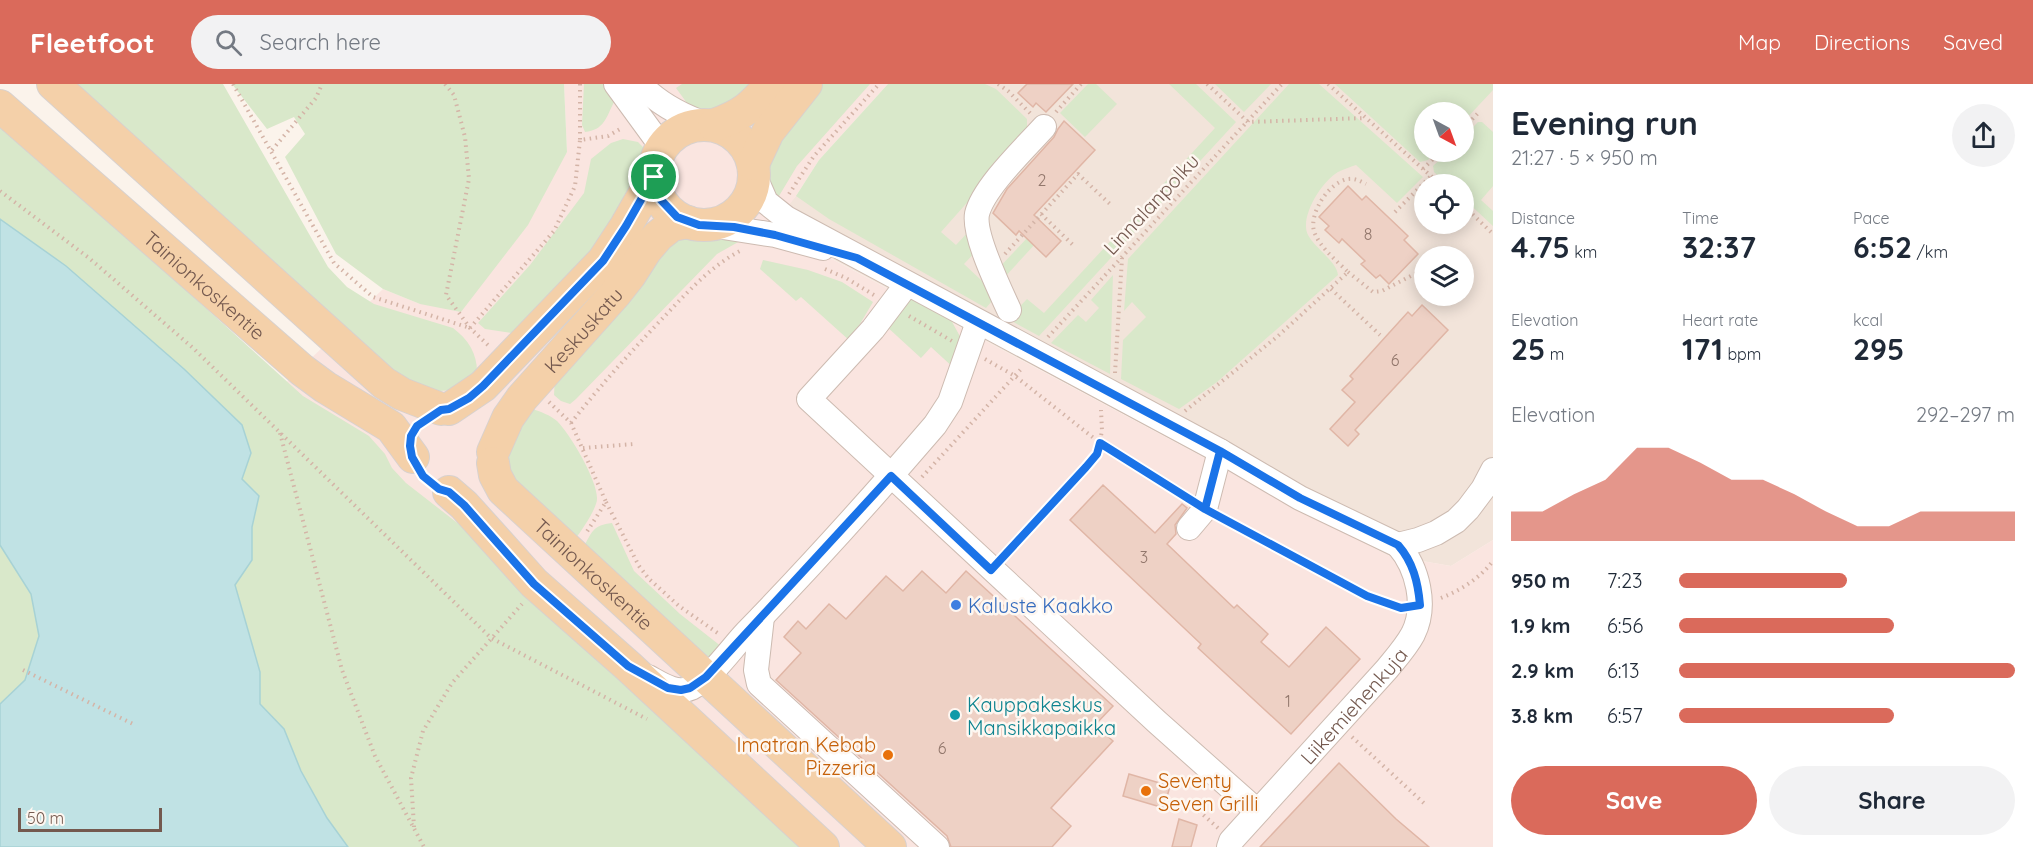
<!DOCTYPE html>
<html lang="en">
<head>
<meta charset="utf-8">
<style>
  :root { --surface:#fff; --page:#f2f2f3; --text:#1f2937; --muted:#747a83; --accent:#da6a5b }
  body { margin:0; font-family:Quicksand,sans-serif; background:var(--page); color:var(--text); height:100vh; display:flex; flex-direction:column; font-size:22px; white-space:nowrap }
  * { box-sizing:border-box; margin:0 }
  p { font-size:20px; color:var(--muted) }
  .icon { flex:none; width:33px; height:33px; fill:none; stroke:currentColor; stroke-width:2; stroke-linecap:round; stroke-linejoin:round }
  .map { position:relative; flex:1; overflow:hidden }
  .details { display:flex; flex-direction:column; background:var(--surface); width:540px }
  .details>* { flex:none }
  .needle { width:39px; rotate:139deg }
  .buttons { position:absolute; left:1414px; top:18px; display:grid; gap:12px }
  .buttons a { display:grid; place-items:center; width:60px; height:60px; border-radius:50%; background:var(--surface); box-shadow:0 3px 15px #0003; font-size:30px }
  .scale { position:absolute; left:18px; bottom:15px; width:144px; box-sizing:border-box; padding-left:6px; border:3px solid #74594f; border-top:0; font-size:16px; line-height:21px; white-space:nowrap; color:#74594f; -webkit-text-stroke:4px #fef7f1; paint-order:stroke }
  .pin { position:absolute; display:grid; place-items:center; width:51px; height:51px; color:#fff; margin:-26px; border:3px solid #fff; border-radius:50%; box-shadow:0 2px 6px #0007 }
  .round { display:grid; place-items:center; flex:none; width:63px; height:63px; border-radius:32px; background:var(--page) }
  .summary { display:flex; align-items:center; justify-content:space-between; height:102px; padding:0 18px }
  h1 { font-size:33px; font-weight:800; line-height:45px }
  .metrics { display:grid; grid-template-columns:repeat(3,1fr); gap:9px; height:102px; padding:6px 18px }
  .metrics div { display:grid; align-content:center }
  .metrics b { font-size:30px; font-weight:800 }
  .metrics small { font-size:16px; font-weight:400 }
  .metrics p { font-size:16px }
  .chart { height:168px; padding:12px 18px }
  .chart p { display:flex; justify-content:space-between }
  .chart svg { width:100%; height:108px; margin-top:6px; fill:var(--accent); opacity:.7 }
  .action { display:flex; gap:12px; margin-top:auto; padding:12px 18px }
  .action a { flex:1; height:69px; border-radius:36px; background:var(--accent); color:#fff; font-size:24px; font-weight:800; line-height:69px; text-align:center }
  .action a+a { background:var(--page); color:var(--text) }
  ul { padding:0 18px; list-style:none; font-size:20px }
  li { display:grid; grid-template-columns:96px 72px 1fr; align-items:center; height:45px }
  li i { height:15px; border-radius:8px; background:var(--accent) }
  header { display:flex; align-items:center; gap:36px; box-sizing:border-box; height:84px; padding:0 30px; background:var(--accent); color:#fff }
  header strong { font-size:28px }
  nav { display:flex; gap:33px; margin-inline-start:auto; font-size:21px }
  .search { width:420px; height:54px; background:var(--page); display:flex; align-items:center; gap:15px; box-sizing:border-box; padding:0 21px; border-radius:33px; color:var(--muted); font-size:22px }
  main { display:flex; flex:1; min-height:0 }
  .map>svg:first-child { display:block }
  .residential { fill:#f2e4da; fill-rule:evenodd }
  .commercial { fill:#fae5e0 }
  .green { fill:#d9e8ca }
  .water { fill:#c0e2e4; stroke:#a7d2d5; stroke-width:1.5 }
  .building { fill:#eed1c5; stroke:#e0b6a6; stroke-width:1.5 }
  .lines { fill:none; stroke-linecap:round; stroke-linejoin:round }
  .minor-casing { stroke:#cdbbb1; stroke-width:26 }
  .major-casing { stroke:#d8d1ce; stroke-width:34 }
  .path { stroke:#d4b4a7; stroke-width:4; stroke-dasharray:1.5 4.5; stroke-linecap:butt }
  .minor { stroke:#fff; stroke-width:24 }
  .major { stroke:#f4d0a9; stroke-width:32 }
  .route-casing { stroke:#fff; stroke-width:12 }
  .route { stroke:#1a73e8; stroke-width:8 }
  .shop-dot { fill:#3f7fe0; stroke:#fef7f1; stroke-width:2 }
  .culture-dot { fill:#0f9aa8; stroke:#fef7f1; stroke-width:2 }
  .food-dot { fill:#e8710a; stroke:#fef7f1; stroke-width:2 }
  .labels { text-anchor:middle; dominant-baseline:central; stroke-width:5; stroke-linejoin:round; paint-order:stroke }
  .number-label { font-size:16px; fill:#92776c }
  .street-label { font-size:20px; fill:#74594f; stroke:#fef7f1 }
  .shop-label { font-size:20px; fill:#366cbe; stroke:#fef7f1; text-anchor:start }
  .culture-label { font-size:20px; fill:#0d838f; stroke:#fef7f1; text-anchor:start }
  .food-label { font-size:20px; fill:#c56008; stroke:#fef7f1; text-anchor:end }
</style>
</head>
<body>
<header>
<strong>Fleetfoot</strong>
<div class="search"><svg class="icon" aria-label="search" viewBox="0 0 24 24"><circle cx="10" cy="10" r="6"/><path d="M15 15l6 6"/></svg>Search here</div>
<nav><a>Map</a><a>Directions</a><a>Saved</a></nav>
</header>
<main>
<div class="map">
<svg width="1493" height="763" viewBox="0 0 1493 763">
  <rect width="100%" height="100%" fill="#fbf3eb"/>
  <path class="residential" d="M 888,0 L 1493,0 L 1493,456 L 1451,482 L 1387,471 L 771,142 ZM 1425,28 L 1464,28 L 1464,68 L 1425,68 ZM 1425,100 L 1464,100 L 1464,140 L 1425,140 ZM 1425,172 L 1464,172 L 1464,212 L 1425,212 Z"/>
  <polygon class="commercial" points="564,0 888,0 819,76 796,112 772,143 1387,471 1451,482 1493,456 1493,763 348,763 242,341 383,205 420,220 567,68"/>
  <g class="green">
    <path d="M 68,0 L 223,0 L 328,183 L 347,203 L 374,220 L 453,244 C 469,256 478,271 477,291 C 469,295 461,302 452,305 C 429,312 408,298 389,287 Z"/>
    <polygon points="232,0 564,0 567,68 528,141 461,228 420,220 383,205 336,170 285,73 305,50 294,33 267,45"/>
    <path d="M 584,0 L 604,0 L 614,18 C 606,34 604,46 585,48 L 582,41 Z"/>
    <polygon points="682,0 762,0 717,31 692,26 676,4"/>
    <polygon points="818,0 870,0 797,82 776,117 765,99 764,81"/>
    <polygon points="888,0 985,0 996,5 1027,35 1027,51 941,148 956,161 969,147 983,160 964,180 997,211 986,224 829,135 796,112 819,76"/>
    <polygon points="1088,0 1096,0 1117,20 1085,53 1060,29"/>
    <polygon points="1169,0 1196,0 1236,38 1039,252 1008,235 1027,215 1044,229 1215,44"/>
    <polygon points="1215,0 1271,0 1244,28"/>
    <path d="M 1289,0 L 1319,0 L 1423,93 L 1397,119 L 1356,81 C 1350,83 1344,85 1338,88 C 1322,97 1299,133 1308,151 C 1315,164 1337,178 1338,191 L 1217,298 L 1179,325 L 1121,295 L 1123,256 L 1146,233 L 1132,218 L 1124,227 L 1128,175 Z"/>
    <polygon points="1335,0 1493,0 1493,6 1464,37 1464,28 1425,28 1425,68 1436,68 1428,76 1420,78"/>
    <polygon points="1478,38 1482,38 1493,48 1493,102 1481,116 1493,127 1493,142 1464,115 1464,100 1447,100 1434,88 1433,82 1448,68 1464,68 1464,52"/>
    <polygon points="0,43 83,113 303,312 369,352 385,370 392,384 406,399 460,441 512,498 801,763 348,763 327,734 301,687 284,645 260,620 260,588 235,501 252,476 252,443 259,412 242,395 251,369 242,341 184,285 66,182 0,135"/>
    <polygon points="623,55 638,58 645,65 638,91 592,172 512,249 485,245 478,239 530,181 584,109 591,75 611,59"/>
    <polygon points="685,151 707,151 740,157 717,170 576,315 570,320 561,317 554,311 555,292 660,163"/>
    <polygon points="1029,152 1036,159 1003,195 995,188"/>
    <polygon points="763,176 808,186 842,198 873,218 850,257 801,213 796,217 760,185"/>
    <polygon points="1113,191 1110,290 1051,259 1078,231 1086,238 1099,224 1091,216"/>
    <polygon points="911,214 951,236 962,256 955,285 931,263 921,274 885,241 897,222"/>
    <path d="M 533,325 C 541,328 550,331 557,337 C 570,350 598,397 597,415 C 597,424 581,448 575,455 L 520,407 L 507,386 L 508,360 Z"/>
    <path d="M 612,439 L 634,487 L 680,530 L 722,563 L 709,580 L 583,464 C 592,448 593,441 612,439 Z"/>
    <polygon points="0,461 31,510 39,552 25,596 0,620"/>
  </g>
  <polygon class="water" points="0,135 66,182 184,285 242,341 251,369 242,395 259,412 252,443 252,476 235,501 260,588 260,620 284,645 301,687 327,734 348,763 0,763 0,620 25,596 39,552 31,510 0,461"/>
  <g class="building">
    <polygon points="1027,0 1073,0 1046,28 1036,19 1033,23 1018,9"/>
    <polygon points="1064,37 1095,66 1034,131 1061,157 1046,173 1019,147 1016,151 993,129 1007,105 1054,53 1058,45"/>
    <polygon points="1348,102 1362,116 1366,112 1408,152 1404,156 1418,170 1389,200 1380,191 1376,194 1361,180 1365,177 1342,155 1339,159 1325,146 1329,142 1319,133"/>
    <polygon points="1422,221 1448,246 1355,346 1359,350 1348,362 1330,345 1355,318 1342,306 1353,295 1350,292 1408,228 1412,232"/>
    <polygon points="1103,401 1155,449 1182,420 1187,424 1175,441 1176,450 1167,460 1234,524 1237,521 1268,550 1261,558 1289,583 1326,543 1360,575 1291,650 1198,564 1201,560 1070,436"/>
    <polygon points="922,487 946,509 966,487 1113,622 1095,641 1113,657 1051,724 1071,742 1052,763 951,763 947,752 776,596 801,569 784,553 798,537 806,545 829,520 846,535 886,492 903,507"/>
    <polygon points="1339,679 1396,735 1429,763 1260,763"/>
    <polygon points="1129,690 1170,702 1164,724 1123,712"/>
    <polygon points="1179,735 1197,741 1191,763 1172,763"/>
  </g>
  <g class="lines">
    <g class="minor-casing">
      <g id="minor">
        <polyline points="616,0 662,63"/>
        <path d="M 640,0 C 658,20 682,32 708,41"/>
        <polyline points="755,93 766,118 786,134 1220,367 1300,414 1398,461 1418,456 1436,449 1456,437 1468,425 1483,405 1493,386"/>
        <polyline points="710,141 775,151 823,164"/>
        <polyline points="907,200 873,245 809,315 1157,638 1257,727"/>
        <path d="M 1009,226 C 1000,206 973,151 977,130 C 983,104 1025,64 1044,43"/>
        <polyline points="1189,444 1205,425 1220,367"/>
        <polyline points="762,533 756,586 759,600 937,763"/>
        <path d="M 648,593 C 661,600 676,611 691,604 C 711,594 731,565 746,549 C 811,482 874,412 935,341 L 950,318 L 978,238"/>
        <path id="s1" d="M 1229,763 L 1231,757 L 1387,585 C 1396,574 1406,563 1413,550 C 1427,522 1418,484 1398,461"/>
      </g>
    </g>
    <g class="major-casing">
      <g id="major">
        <polyline points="53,0 384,299 402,310 441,325"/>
        <path id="s2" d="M 0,22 L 302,286 L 325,303 L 391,343 L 413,373"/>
        <circle cx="704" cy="91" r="50"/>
        <path d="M 714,41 C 743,31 751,23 771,0"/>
        <polyline points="753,80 768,48 806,0"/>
        <polyline points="449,325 483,302 603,177 626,142 654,93"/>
        <path id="s3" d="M 493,368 L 508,334 L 522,314 L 615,210 L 630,191 L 646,166 L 658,152 L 672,141 L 688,138"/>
        <path id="s4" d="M 493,379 L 495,391 L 503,406 L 890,763"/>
        <polyline points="449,408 464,421 534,499 628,582 823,763"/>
      </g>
    </g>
    <g class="path">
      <polyline points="233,0 334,179 373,213 470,244"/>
      <polyline points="445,0 454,11 465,53 469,95 446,211 470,244 489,262"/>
      <polyline points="580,0 580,56"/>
      <polyline points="998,0 1008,7 1031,30"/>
      <polyline points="1207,0 1248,38 1366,34"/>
      <polyline points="1328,0 1440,100"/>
      <polyline points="1056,28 1081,0"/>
      <polyline points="1464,44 1479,28"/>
      <polyline points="272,66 316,14 322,0"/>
      <polyline points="1423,85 1440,68"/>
      <polyline points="0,107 89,174 193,264 491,554 647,635"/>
      <polyline points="789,110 814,72 879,0"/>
      <polyline points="1464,122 1493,150"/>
      <polyline points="1395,128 1431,92"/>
      <polyline points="1041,130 1073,161"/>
      <polyline points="1005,170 1078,90 1111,121"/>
      <polyline points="825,185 846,194 874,211"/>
      <polyline points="1348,188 1373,208 1382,207 1424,185"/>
      <polyline points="1331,205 1380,251"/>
      <polyline points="909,232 952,257"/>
      <polyline points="470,244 554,147 575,102 580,56 608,52 622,44"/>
      <polyline points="1048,253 1282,0"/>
      <polyline points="985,275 1015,292 1100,359 1189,414"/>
      <polyline points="1115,289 1122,174"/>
      <polyline points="549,318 571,339 606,418 586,449"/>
      <path d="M 1185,327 L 1278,252 L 1348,188 C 1337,177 1319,163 1314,147 C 1309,129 1329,98 1348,95 C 1355,94 1360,97 1366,100"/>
      <path d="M 571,339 C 599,303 629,270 660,237 C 684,212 709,183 740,167"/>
      <polyline points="280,349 342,586 375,672 424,763"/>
      <polyline points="583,364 634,360"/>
      <polyline points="922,393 1022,284"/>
      <polyline points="606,418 639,482 649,495 679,522 719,550"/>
      <polyline points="1223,435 1367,512 1399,523"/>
      <polyline points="1005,471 1097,370 1102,347 1101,326"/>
      <path d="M 1441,514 C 1461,506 1480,494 1493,477"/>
      <polyline points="23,586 135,641"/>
      <polyline points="1352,653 1427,722"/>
      <polyline points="1190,719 1218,744"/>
      <polyline points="414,743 411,694 423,647 452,599 522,520"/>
    </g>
    <use href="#minor" class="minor"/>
    <use href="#major" class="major"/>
  </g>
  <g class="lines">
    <g class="route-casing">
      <path id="route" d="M 654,93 L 626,142 L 603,177 L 483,302 L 469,314 L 449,325 L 441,326 L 417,342 L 411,352 L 410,362 L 412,373 L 423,392 L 439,405 L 449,408 L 464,421 L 534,500 L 628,582 L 668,604 L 681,606 L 690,604 L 706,593 L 891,392 L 991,486 L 1086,383 L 1097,370 L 1100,359 L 1205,425 L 1220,367 L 1300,414 L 1398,461 C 1413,478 1418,498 1420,521 L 1401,524 L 1367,512 L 1205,425 L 1220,367 L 857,174 L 775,151 L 734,143 L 699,141 L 677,133 L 661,116 L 654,93"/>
    </g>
    <use href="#route" class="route"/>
  </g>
  <circle class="shop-dot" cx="956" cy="521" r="6"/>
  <circle class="culture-dot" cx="955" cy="631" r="6"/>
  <g class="food-dot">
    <circle cx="888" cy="671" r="6"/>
    <circle cx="1146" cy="707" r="6"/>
  </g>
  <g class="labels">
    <g class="number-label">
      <text x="1042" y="96">2</text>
      <text x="1368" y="150">8</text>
      <text x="1395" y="276">6</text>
      <text x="1144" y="473">3</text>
      <text x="1288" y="617">1</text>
      <text x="942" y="664">6</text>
    </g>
    <g class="street-label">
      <text transform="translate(1151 120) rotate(-47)">Linnalanpolku</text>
      <text stroke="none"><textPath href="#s2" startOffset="272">Tainionkoskentie</textPath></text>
      <text stroke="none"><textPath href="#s3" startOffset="153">Keskuskatu</textPath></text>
      <text stroke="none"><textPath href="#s4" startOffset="153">Tainionkoskentie</textPath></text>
      <text stroke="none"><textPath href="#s1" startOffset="189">Liikemiehenkuja</textPath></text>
    </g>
    <g class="shop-label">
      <text x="968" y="521">Kaluste Kaakko</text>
    </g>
    <g class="culture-label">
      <text x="967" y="620">Kauppakeskus<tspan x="967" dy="23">Mansikkapaikka</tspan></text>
    </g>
    <g class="food-label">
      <text x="876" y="660">Imatran Kebab<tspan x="876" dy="23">Pizzeria</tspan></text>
      <text x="1158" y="696" text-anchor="start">Seventy<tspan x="1158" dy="23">Seven Grilli</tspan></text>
    </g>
  </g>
</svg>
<div class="buttons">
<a><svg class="needle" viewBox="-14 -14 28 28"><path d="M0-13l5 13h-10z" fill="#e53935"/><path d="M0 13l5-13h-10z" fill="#747a83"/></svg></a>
<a><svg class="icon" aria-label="locate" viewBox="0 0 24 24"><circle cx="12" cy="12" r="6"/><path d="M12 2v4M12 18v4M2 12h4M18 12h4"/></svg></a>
<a><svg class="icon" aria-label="layers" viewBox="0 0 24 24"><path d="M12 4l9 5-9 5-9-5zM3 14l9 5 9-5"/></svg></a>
</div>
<div class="scale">50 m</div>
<div class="pin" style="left:654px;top:93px;background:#1e9e55"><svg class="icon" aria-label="arrive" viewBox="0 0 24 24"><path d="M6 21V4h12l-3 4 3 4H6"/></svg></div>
</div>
<section class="details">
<div class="summary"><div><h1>Evening run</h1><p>21:27 · 5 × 950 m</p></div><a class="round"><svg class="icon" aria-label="share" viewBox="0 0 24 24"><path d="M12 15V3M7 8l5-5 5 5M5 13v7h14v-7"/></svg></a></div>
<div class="metrics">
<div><p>Distance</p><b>4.75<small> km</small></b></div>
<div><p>Time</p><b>32:37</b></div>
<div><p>Pace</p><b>6:52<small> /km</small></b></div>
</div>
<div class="metrics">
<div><p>Elevation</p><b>25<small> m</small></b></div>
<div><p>Heart rate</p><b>171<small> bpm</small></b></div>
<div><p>kcal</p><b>295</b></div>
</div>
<div class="chart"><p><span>Elevation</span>292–297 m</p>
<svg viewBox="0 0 160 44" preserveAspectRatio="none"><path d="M0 44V32L10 32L20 25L30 19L40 6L50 6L60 12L70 19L80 19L90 25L100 32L110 38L120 38L130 32L140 32L150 32L160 32V44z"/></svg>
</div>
<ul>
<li><b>950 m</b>7:23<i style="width:50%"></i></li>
<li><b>1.9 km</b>6:56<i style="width:64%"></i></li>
<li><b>2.9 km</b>6:13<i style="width:100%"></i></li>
<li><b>3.8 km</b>6:57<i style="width:64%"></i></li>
</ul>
<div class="action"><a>Save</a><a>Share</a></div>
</section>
</main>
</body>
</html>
